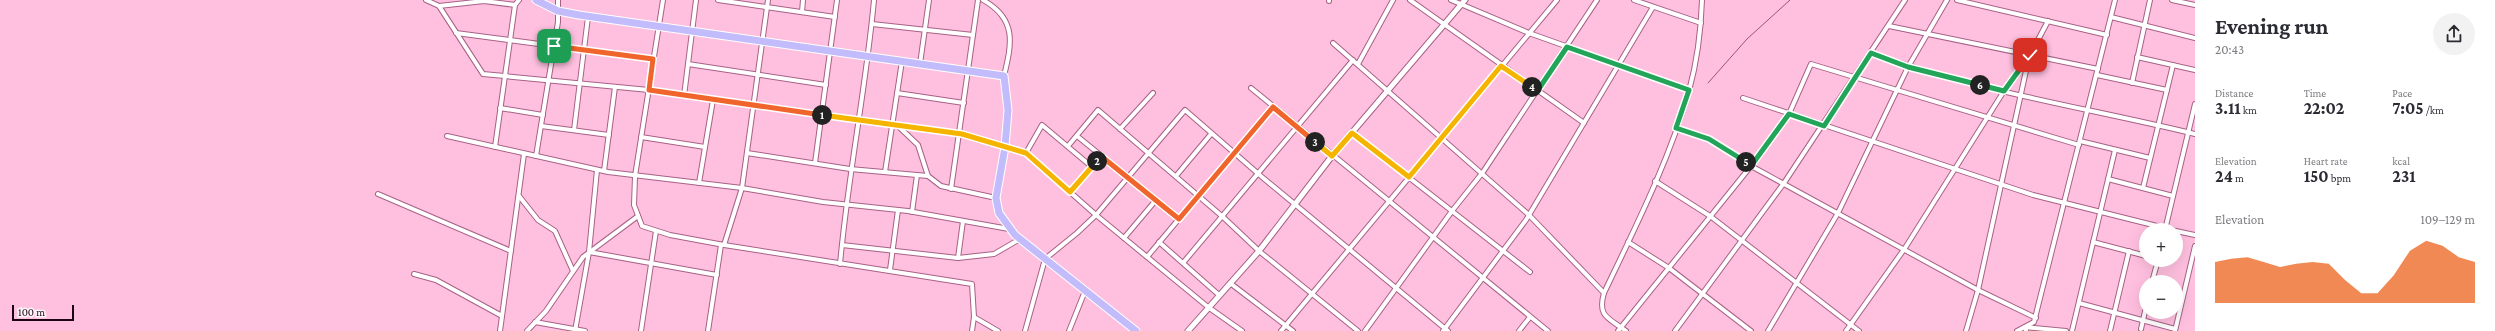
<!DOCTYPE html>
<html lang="en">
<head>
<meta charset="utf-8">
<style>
  :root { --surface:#fff; --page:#f2f2f3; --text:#2b2b33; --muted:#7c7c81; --accent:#ea580c }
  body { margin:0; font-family:"Crimson Pro",serif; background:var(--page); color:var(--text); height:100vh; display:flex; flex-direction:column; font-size:15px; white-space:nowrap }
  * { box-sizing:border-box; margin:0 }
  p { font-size:13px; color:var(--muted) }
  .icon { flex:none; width:22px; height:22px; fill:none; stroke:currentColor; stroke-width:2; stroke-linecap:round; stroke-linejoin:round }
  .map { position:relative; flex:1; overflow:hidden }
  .side { display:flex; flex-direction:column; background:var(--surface); width:300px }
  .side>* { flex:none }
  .controls { position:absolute; left:2139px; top:223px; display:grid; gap:8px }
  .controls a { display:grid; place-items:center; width:44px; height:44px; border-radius:50%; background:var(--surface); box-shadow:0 4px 16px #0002; font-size:20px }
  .scale { position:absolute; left:12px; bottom:10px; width:62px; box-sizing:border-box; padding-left:4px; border:2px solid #1d0412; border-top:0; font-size:11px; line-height:14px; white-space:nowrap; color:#1d0412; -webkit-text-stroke:3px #fcf4f7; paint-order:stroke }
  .pin { position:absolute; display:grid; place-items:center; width:34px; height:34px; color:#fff; margin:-17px; border-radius:8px; box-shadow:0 2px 6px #0006 }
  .km { position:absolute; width:20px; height:20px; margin:-10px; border-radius:50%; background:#222; color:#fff; font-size:11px; line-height:20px; text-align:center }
  .round { display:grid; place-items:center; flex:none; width:42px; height:42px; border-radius:21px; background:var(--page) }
  .overview { display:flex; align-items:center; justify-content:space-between; height:68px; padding:0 20px }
  h1 { font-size:22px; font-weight:700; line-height:30px }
  .metrics { display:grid; grid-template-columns:repeat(3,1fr); gap:6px; height:68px; padding:4px 20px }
  .metrics div { display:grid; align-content:center }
  .metrics b { font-size:17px; font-weight:700 }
  .metrics small { font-size:11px; font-weight:400 }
  .metrics p { font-size:11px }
  .chart { height:112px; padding:8px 20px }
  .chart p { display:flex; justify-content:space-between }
  .chart svg { width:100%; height:72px; margin-top:4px; fill:var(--accent); opacity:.7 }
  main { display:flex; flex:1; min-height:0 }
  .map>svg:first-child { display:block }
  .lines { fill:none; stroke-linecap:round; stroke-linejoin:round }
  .stream { stroke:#a34e7c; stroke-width:1 }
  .minor-casing { stroke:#a76186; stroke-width:6 }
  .tertiary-casing { stroke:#a76186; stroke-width:7 }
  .trunk-casing { stroke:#fff; stroke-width:9 }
  .minor { stroke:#fff; stroke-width:4 }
  .tertiary { stroke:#fff; stroke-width:5 }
  .trunk { stroke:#c3bcfc; stroke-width:7 }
  .split-1-casing { stroke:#fff; stroke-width:8 }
  .split-2-casing { stroke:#fff; stroke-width:8 }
  .split-3-casing { stroke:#fff; stroke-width:8 }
  .split-4-casing { stroke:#fff; stroke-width:8 }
  .split-5-casing { stroke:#fff; stroke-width:8 }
  .split-6-casing { stroke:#fff; stroke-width:8 }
  .split-7-casing { stroke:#fff; stroke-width:8 }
  .split-1 { stroke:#f0652b; stroke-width:5 }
  .split-2 { stroke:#f5b400; stroke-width:5 }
  .split-3 { stroke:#f0652b; stroke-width:5 }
  .split-4 { stroke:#f5b400; stroke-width:5 }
  .split-5 { stroke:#22a559; stroke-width:5 }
  .split-6 { stroke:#22a559; stroke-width:5 }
  .split-7 { stroke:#22a559; stroke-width:5 }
</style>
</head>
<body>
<main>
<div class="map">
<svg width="2195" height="331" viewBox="0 0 2195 331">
  <rect width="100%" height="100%" fill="#ffc0df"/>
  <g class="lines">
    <polyline class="stream" points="1708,83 1747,39 1790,0"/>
    <g class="minor-casing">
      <g id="minor">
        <polyline points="426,0 439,6 483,74 649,90 962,134 1026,153 1096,215 1208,307 1242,331"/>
        <polyline points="663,0 635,176 634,205 642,226 670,235 724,245 972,284 974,317 972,331"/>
        <polyline points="718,0 835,17"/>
        <path d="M 983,0 C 1017,19 1012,43 1004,76"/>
        <polyline points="1410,0 1584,123"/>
        <polyline points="1451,0 1529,33 1689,90"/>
        <polyline points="1634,0 1701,23"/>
        <polyline points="1957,0 2107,35"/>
        <polyline points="2172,0 2195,5"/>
        <polyline points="1329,1 1329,0"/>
        <polyline points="439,6 484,1 515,5 519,0"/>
        <polyline points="802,12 803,0"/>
        <polyline points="2111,17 2195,38"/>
        <polyline points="872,24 973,35"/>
        <polyline points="1889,26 2098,69"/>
        <polyline points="456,33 653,59"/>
        <polyline points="1333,43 1529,215 1604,293"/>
        <path d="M 1871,53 C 1975,91 2088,108 2195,134"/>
        <polyline points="2137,57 2195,70"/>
        <polyline points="688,64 826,85"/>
        <polyline points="920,64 929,0"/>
        <polyline points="1358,64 1393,0"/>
        <polyline points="2097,75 2167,90"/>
        <polyline points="2132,83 2150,0"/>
        <polyline points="1251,88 1548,331"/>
        <polyline points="897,93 964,103"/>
        <polyline points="684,96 696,0"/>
        <polyline points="1743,98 2033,195 2173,230"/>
        <polyline points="500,108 543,115"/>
        <polyline points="897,125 918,145 928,176 941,186 996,198"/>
        <polyline points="541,126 609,135"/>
        <polyline points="1676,128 1709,139 1751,166 1978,290 2036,318"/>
        <polyline points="1120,129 1153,93"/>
        <polyline points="574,130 588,17"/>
        <polyline points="1352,133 1530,272"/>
        <polyline points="447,136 608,172 742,188 823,202 908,211 1009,229"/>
        <polyline points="1077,136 1179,219"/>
        <polyline points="641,137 705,147"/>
        <polyline points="2080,141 2150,158"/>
        <polyline points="1068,146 1098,110 1223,217 1259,251 1358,331"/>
        <polyline points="495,147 515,5"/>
        <polyline points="747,153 850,169 928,176"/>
        <polyline points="1026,153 1042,125 1092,167"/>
        <polyline points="536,156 558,22 558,0"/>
        <polyline points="815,163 837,0"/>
        <polyline points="604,171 615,87"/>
        <polyline points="885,172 902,61"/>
        <polyline points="1176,176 1211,134"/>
        <polyline points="2108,179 2173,196"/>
        <polyline points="1655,181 1710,216 1859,331"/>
        <polyline points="699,183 713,100"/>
        <polyline points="2143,188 2173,65"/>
        <polyline points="951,189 978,0"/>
        <polyline points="1070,192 1101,156"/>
        <polyline points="378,194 511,251"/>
        <polyline points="519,196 538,220 555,231 573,271"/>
        <polyline points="912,212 917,175"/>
        <polyline points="2165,230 2195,104"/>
        <polyline points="2176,231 2195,235"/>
        <polyline points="1124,238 1156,200"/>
        <polyline points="1159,242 1219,295"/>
        <polyline points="1628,242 1669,268 1751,331"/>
        <polyline points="2093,242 2146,256"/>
        <polyline points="724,245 742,188 768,0"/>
        <polyline points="842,245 958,258 994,254 1020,239"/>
        <polyline points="589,252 717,275"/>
        <polyline points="1147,257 1273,107"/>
        <polyline points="958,258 963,221"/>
        <polyline points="1183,263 1353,60"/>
        <path d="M 840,264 C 848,175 866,88 874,0"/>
        <polyline points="890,270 898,210"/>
        <polyline points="414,274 436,280 502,316"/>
        <polyline points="2152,282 2158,260"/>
        <polyline points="1230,283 1293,331"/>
        <polyline points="2079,303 2175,329"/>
        <polyline points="974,317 998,331"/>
        <polyline points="535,322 585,331"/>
        <polyline points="2141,329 2146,307"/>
        <polyline points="500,331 524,154"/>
        <polyline points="527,331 546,311 583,257 638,216"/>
        <polyline points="575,331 589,252 597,170"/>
        <polyline points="641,331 656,231"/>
        <polyline points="708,331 721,245"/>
        <polyline points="1025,331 1045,259 1077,233 1096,215 1185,110 1262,177 1448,331"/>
        <polyline points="1069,331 1085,291"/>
        <polyline points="1281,331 1557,0"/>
        <polyline points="1365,331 1452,211 1483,172 1597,0"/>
        <polyline points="1443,331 1526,220 1653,7"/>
        <polyline points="1519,331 1530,317"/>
        <polyline points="1618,331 1751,166 1789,114 1811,64 2079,145"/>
        <path d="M 1626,331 C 1609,318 1597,317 1604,293 C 1635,228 1669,161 1689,91 C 1697,62 1701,30 1702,0"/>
        <polyline points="1675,331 1784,183 1905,0"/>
        <polyline points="1768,331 1838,213 1908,67 1947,0"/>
        <polyline points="1846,331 1905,248 2004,91 2030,55 2048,21"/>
        <polyline points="1966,331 1978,290 2029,57"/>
        <polyline points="2017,331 2034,322 2115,0"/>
        <polyline points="2026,331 2025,327 2066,331"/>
        <polyline points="2072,331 2115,150"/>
        <polyline points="2110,331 2129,251"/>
        <polyline points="2175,331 2195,246"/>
      </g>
    </g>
    <g class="tertiary-casing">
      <polyline id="tertiary" points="1188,331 1259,251 1332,156 1465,0"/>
    </g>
    <g class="trunk-casing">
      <polyline id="trunk" points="536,0 558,11 579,15 1004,76 1008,110 1005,147 996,198 999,213 1015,235 1136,331"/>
    </g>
    <use href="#minor" class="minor"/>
    <use href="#tertiary" class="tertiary"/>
    <use href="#trunk" class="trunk"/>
  </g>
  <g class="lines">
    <g class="split-1-casing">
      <polyline id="split-1" points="554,46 653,59 649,90 822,115"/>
    </g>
    <g class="split-2-casing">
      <polyline id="split-2" points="822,115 962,134 1026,153 1070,192 1097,161"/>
    </g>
    <g class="split-3-casing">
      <polyline id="split-3" points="1097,161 1101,156 1179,219 1273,107 1315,142"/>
    </g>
    <g class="split-4-casing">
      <polyline id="split-4" points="1315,142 1332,156 1352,133 1409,177 1501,66 1532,87"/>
    </g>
    <g class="split-5-casing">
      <polyline id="split-5" points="1532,87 1538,90 1567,47 1689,90 1676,128 1709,139 1746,162"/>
    </g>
    <g class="split-6-casing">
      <polyline id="split-6" points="1746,162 1751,166 1789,114 1824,126 1871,53 1908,67 1980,85"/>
    </g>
    <g class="split-7-casing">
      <polyline id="split-7" points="1980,85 2004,91 2030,55"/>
    </g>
    <use href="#split-1" class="split-1"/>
    <use href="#split-2" class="split-2"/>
    <use href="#split-3" class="split-3"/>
    <use href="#split-4" class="split-4"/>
    <use href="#split-5" class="split-5"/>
    <use href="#split-6" class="split-6"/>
    <use href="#split-7" class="split-7"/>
  </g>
</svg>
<div class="controls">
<a>+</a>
<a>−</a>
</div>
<div class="scale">100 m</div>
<div class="pin" style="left:554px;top:46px;background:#1e9e55"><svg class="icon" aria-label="arrive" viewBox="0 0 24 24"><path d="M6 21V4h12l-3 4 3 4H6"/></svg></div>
<div class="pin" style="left:2030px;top:55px;background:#d93025"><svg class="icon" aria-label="check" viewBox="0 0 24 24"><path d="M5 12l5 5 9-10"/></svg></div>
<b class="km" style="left:822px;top:115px">1</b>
<b class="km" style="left:1097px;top:161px">2</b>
<b class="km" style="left:1315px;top:142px">3</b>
<b class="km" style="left:1532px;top:87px">4</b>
<b class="km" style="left:1746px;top:162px">5</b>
<b class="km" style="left:1980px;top:85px">6</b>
</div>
<section class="side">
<div class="overview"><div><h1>Evening run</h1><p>20:43</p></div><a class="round"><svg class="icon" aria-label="share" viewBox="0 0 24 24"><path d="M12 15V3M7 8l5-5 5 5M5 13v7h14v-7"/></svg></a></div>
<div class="metrics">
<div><p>Distance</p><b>3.11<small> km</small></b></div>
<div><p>Time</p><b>22:02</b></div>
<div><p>Pace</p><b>7:05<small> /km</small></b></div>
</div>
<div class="metrics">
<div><p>Elevation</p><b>24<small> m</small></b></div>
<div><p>Heart rate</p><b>150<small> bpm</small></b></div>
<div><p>kcal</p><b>231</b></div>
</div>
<div class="chart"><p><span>Elevation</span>109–129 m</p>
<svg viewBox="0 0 160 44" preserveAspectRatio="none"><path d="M0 44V19L10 17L20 16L30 19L40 22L50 20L60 19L70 20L80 30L90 38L100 38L110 27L120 12L130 6L140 9L150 16L160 19V44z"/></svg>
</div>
</section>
</main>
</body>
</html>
